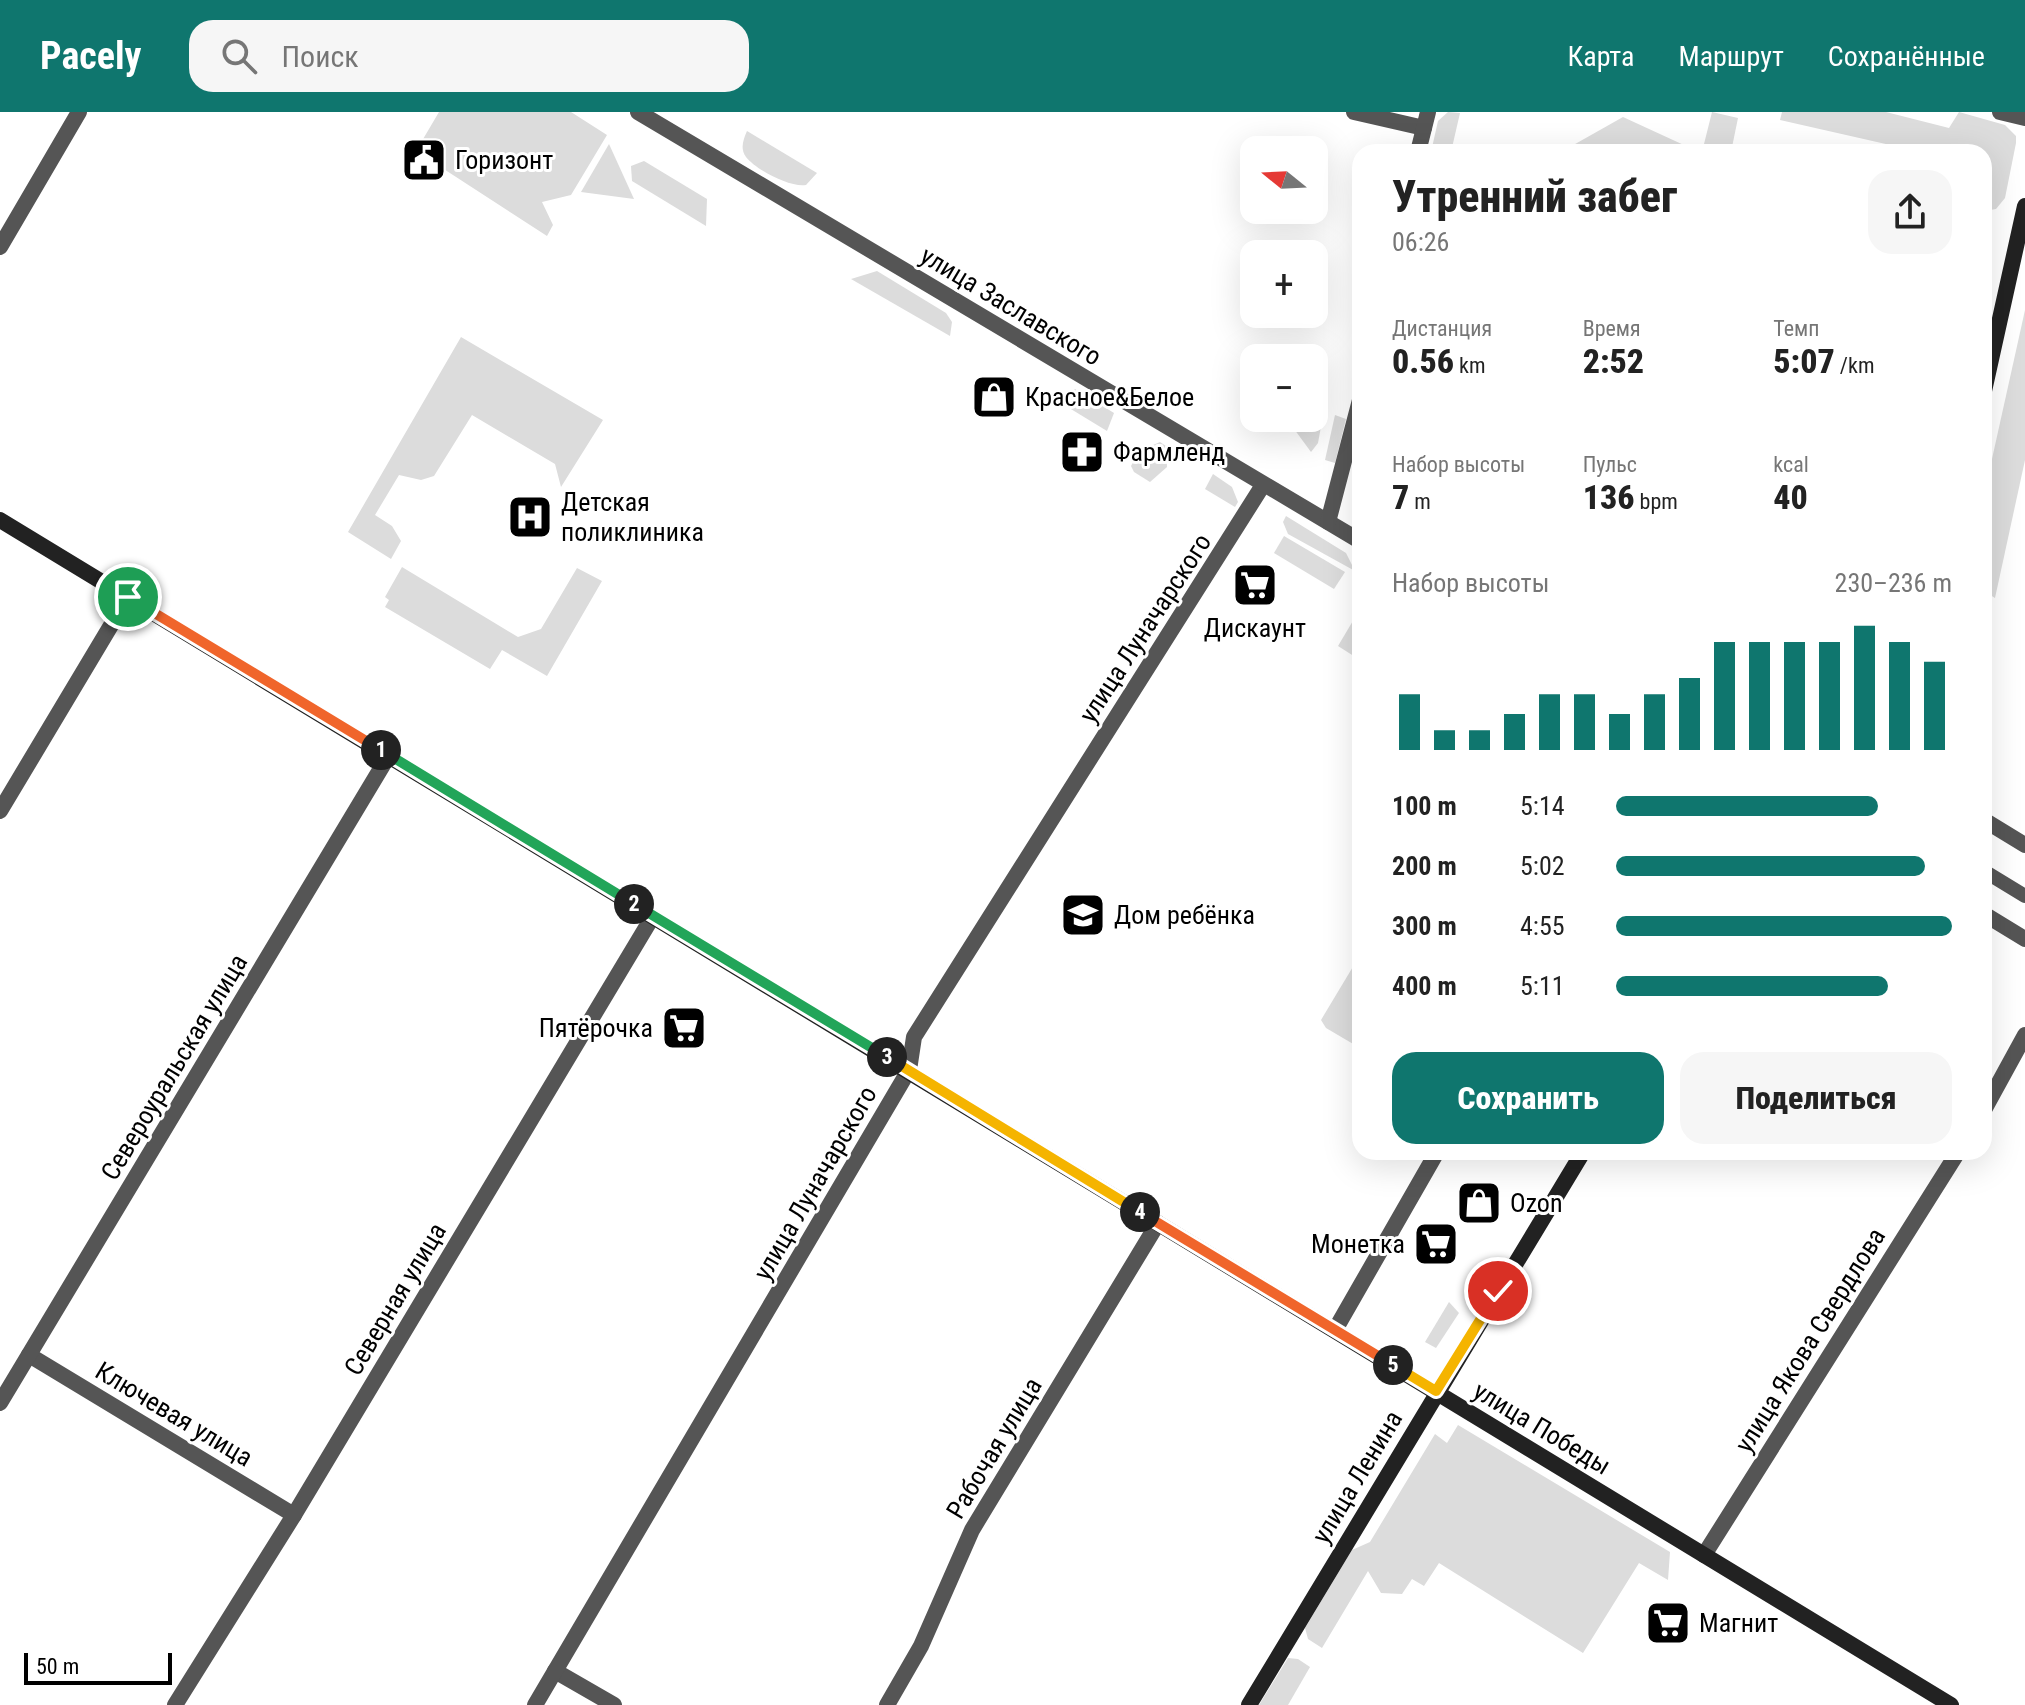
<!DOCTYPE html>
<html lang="ru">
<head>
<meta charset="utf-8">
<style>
  :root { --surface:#fff; --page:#f6f6f6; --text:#222; --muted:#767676; --accent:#0f766e }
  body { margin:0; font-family:"Roboto Condensed",sans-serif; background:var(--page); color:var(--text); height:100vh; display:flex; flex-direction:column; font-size:30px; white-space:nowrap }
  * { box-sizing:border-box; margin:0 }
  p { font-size:26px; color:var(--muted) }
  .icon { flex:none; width:44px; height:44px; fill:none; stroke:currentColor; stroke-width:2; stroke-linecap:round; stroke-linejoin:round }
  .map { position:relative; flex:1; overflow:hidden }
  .panel { position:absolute; left:1352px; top:32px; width:640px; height:1016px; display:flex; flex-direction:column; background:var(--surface); border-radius:24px; box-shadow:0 8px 32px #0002 }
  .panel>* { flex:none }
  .needle { width:52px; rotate:288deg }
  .fabs { position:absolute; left:1240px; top:24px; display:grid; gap:16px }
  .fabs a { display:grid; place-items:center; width:88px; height:88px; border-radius:16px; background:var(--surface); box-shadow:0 8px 32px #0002; font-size:40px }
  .scale { position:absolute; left:24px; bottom:20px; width:148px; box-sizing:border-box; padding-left:8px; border:4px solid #000; border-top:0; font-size:22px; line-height:28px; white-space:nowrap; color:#000; -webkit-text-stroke:6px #fff; paint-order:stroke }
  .pin { position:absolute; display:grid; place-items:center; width:68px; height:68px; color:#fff; margin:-34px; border:4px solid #fff; border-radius:50%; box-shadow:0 2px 8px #0007 }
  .km { position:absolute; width:40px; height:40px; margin:-20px; border-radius:50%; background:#222; color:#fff; font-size:22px; line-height:40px; text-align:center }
  .round { display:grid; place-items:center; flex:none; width:84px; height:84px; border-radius:24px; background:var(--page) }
  .overview { display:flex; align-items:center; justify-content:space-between; height:136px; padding:0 40px }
  h1 { font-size:44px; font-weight:800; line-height:60px }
  .figures { display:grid; grid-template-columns:repeat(3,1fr); gap:12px; height:136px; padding:8px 40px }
  .figures div { display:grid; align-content:center }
  .figures b { font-size:34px; font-weight:800 }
  .figures small { font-size:22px; font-weight:400 }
  .figures p { font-size:22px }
  .chart { height:224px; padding:16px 40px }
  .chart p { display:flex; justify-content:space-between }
  .chart svg { width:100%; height:144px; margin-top:8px; stroke:var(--accent); stroke-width:6 }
  .button { display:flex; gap:16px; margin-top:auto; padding:16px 40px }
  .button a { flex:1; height:92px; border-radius:24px; background:var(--accent); color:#fff; font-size:32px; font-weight:800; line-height:92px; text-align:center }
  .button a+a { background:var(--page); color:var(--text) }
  ul { padding:0 40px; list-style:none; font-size:26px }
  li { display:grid; grid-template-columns:128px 96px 1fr; align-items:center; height:60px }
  li i { height:20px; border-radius:10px; background:var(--accent) }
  header { display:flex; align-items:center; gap:48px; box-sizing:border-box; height:112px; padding:0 40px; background:var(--accent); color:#fff }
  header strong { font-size:38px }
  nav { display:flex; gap:44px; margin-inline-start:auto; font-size:28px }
  .search { width:560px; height:72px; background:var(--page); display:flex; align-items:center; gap:20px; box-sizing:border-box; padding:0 28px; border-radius:24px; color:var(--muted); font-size:30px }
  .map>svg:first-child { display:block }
  .green { fill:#dcdcdc }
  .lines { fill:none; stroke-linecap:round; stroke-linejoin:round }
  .pedestrian { stroke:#555; stroke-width:14 }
  .minor { stroke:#555; stroke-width:16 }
  .tertiary { stroke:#555; stroke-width:16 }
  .secondary { stroke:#222; stroke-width:16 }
  .split-1-casing { stroke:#fff; stroke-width:16 }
  .split-2-casing { stroke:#fff; stroke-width:16 }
  .split-3-casing { stroke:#fff; stroke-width:16 }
  .split-4-casing { stroke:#fff; stroke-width:16 }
  .split-5-casing { stroke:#fff; stroke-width:16 }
  .split-6-casing { stroke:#fff; stroke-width:16 }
  .split-1 { stroke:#f0652b; stroke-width:10 }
  .split-2 { stroke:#22a559; stroke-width:10 }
  .split-3 { stroke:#22a559; stroke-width:10 }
  .split-4 { stroke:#f5b400; stroke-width:10 }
  .split-5 { stroke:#f0652b; stroke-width:10 }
  .split-6 { stroke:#f5b400; stroke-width:10 }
  .labels { text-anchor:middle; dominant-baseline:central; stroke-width:6; stroke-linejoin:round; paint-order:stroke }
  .poi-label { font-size:26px; fill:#000; stroke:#fff; text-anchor:start }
  .street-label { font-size:26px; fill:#000; stroke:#fff }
</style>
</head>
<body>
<header>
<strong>Pacely</strong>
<div class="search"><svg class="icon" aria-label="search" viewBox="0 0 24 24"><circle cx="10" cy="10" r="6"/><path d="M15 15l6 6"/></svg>Поиск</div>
<nav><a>Карта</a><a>Маршрут</a><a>Сохранённые</a></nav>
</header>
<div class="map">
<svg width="2025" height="1593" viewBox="0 0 2025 1593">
  <rect width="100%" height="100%" fill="#fff"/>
  <g class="green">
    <polygon points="439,0 571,0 607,23 571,83 542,90 553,113 547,124 416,39"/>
    <polygon points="1448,0 1460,1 1451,40 1431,40 1438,9"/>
    <polygon points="1712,0 1738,6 1731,40 1702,40"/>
    <polygon points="1782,0 1886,0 1949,16 1959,0 2005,13 2016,24 2016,31 2005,86 1996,97 1984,99 1984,40 1921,40 1780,8"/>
    <polygon points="1623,5 1699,40 1561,40"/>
    <path d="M 747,19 L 817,61 L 806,73 C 791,76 756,58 746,45 C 740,37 743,28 747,19 Z"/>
    <polygon points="609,32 634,87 581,80"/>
    <polygon points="644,49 707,87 706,114 632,69 631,54"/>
    <polygon points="877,159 946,201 952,210 950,224 851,167"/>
    <polygon points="2025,198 2025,348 1995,486 1984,479 1984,383"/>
    <polygon points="461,225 603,308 561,375 555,352 472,303 434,364 421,368 399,363 375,403 392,414 401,429 391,447 348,420"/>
    <polygon points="1314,273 1326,276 1327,282 1318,331 1311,340 1286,306 1314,306"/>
    <polygon points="1075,277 1114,301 1107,319 1061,291"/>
    <polygon points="1335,303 1346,307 1335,351 1325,348"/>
    <polygon points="1160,330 1166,334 1167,355 1150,370 1134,360 1131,354 1139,339"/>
    <polygon points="1213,362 1232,375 1238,390 1235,395 1205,377"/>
    <polygon points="1286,404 1346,441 1355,459 1288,422 1283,410"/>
    <polygon points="1284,424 1345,460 1334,477 1274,441"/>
    <polygon points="402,455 518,525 541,517 577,456 602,469 547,564 502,538 490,557 385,495 389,488 385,485"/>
    <polygon points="1360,497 1360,548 1338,534"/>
    <polygon points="1360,843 1360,936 1326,916 1321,908"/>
    <polygon points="1449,1190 1459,1201 1436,1236 1425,1230"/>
    <polygon points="1458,1313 1670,1440 1668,1468 1639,1451 1583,1541 1439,1451 1424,1474 1412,1467 1402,1482 1381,1481 1368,1459 1322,1536 1308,1527 1305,1516 1352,1438 1370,1430 1435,1322 1447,1331"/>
    <polygon points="1288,1546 1298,1547 1310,1555 1288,1593 1259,1593"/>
  </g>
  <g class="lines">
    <polyline class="pedestrian" points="1984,759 2025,784"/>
    <g class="minor">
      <polyline points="1354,0 1424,16"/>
      <polyline points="2000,0 2025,6"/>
      <polyline points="0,699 128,485"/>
      <polyline points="1984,998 2025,923"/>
      <polyline points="1335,1218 1437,1040"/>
      <polyline points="29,1243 294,1403"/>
      <polyline points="0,1291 389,643"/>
      <polyline points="1704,1443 1958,1040"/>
      <polyline points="555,1559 614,1593"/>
      <polyline points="175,1593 294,1403 653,804"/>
      <polyline points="535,1593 909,958 914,925 1263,373"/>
      <polyline points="887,1593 921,1534 972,1418 1158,1111"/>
    </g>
    <g class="tertiary">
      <polyline points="638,0 1360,429"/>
      <polyline points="1418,40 1428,0"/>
      <polyline points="0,135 79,0"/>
      <polyline points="1328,410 1360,288"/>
      <polyline points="1984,708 2025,733"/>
      <polyline points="1984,802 2025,827"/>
    </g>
    <g class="secondary">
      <polyline points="1984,279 2025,94"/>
      <polyline points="0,408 1951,1593"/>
      <polyline points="1249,1593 1583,1040"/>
    </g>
  </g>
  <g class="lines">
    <g class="split-1-casing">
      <polyline id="split-1" points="128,485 381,638"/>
    </g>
    <g class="split-2-casing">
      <polyline id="split-2" points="381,638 634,792"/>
    </g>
    <g class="split-3-casing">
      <polyline id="split-3" points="634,792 887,945"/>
    </g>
    <g class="split-4-casing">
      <polyline id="split-4" points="887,945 1140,1100"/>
    </g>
    <g class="split-5-casing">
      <polyline id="split-5" points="1140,1100 1393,1253"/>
    </g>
    <g class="split-6-casing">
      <polyline id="split-6" points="1393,1253 1436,1279 1498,1179"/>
    </g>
    <use href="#split-1" class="split-1"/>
    <use href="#split-2" class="split-2"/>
    <use href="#split-3" class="split-3"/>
    <use href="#split-4" class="split-4"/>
    <use href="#split-5" class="split-5"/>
    <use href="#split-6" class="split-6"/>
  </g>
  <defs>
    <g id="civic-square" transform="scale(2.3)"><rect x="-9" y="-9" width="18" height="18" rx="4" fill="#000" stroke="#fff"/><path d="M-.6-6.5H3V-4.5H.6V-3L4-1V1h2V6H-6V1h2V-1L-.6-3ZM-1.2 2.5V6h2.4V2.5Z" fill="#fff"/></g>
    <g id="shop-square" transform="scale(2.3)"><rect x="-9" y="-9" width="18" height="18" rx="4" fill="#000" stroke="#fff"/><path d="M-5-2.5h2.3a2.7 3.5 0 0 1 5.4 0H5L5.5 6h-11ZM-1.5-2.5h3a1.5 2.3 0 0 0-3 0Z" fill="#fff"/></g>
    <g id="pharmacy-square" transform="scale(2.3)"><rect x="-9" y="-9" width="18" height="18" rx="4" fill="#000" stroke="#fff"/><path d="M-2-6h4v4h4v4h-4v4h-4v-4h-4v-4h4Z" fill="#fff"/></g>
    <g id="hospital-square" transform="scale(2.3)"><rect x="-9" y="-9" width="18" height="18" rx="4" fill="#000" stroke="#fff"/><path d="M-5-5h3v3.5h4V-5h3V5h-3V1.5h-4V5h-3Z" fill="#fff"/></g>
    <g id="supermarket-square" transform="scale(2.3)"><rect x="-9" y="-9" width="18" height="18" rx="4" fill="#000" stroke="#fff"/><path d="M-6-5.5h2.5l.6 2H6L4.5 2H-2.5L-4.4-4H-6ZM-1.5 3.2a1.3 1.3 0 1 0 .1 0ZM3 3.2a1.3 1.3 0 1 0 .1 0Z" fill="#fff"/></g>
    <g id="school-square" transform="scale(2.3)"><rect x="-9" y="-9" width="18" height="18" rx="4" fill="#000" stroke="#fff"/><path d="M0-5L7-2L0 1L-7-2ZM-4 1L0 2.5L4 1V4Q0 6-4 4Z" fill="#fff"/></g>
  </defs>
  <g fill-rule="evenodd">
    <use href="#civic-square" x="424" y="48"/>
    <use href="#shop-square" x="994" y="285"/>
    <use href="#pharmacy-square" x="1082" y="340"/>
    <use href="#hospital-square" x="530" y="405"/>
    <use href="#supermarket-square" x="1255" y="473"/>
    <use href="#school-square" x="1083" y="803"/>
    <use href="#supermarket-square" x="684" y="916"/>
    <use href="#shop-square" x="1479" y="1091"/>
    <use href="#supermarket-square" x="1436" y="1132"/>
    <use href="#supermarket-square" x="1668" y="1511"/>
  </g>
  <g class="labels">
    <g class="poi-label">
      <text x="455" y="48">Горизонт</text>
      <text x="1025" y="285">Красное&amp;Белое</text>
      <text x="1113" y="340">Фармленд</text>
      <text x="561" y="390">Детская<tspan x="561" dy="30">поликлиника</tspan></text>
      <text x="1255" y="516" text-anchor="middle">Дискаунт</text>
      <text x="1114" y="803">Дом ребёнка</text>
      <text x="653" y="916" text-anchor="end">Пятёрочка</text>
      <text x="1510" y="1091">Ozon</text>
      <text x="1405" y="1132" text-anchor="end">Монетка</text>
      <text x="1699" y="1511">Магнит</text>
    </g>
    <g class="street-label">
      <text transform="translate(1011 194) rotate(31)">улица Заславского</text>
      <text transform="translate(1145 516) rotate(-57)">улица Луначарского</text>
      <text transform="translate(174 955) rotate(-59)">Североуральская улица</text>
      <text transform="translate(815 1071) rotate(-60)">улица Луначарского</text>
      <text transform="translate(395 1187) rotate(-59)">Северная улица</text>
      <text transform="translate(1810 1228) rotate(-58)">улица Якова Свердлова</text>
      <text transform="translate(174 1302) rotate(31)">Ключевая улица</text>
      <text transform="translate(1542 1316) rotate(31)">улица Победы</text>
      <text transform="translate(994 1336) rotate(-59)">Рабочая улица</text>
      <text transform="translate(1357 1365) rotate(-59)">улица Ленина</text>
    </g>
  </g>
</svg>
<div class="fabs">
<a><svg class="needle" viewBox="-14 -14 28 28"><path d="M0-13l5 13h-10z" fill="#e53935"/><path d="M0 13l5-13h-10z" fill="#767676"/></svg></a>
<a>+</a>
<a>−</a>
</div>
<div class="scale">50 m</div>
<div class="pin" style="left:128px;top:485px;background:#1e9e55"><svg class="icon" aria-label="arrive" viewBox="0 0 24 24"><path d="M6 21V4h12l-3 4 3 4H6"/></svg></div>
<div class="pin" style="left:1498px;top:1179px;background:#d93025"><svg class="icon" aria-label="check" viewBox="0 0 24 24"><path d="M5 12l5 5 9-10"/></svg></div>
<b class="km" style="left:381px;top:638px">1</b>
<b class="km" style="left:634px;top:792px">2</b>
<b class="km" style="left:887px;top:945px">3</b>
<b class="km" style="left:1140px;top:1100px">4</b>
<b class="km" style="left:1393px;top:1253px">5</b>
<section class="panel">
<div class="overview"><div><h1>Утренний забег</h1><p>06:26</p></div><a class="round"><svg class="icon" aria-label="share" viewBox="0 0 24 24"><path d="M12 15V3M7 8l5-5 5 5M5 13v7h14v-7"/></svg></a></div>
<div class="figures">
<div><p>Дистанция</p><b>0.56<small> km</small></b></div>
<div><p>Время</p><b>2:52</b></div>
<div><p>Темп</p><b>5:07<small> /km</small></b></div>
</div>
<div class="figures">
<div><p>Набор высоты</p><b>7<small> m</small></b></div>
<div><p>Пульс</p><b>136<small> bpm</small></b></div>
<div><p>kcal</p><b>40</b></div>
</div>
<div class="chart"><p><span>Набор высоты</span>230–236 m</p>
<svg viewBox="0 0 160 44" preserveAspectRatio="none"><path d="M5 44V27M15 44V38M25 44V38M35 44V33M45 44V27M55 44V27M65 44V33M75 44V27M85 44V22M95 44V11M105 44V11M115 44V11M125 44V11M135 44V6M145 44V11M155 44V17"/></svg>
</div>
<ul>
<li><b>100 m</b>5:14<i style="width:78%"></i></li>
<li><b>200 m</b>5:02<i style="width:92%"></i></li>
<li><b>300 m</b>4:55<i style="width:100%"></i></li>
<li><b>400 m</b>5:11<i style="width:81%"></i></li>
</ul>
<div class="button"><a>Сохранить</a><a>Поделиться</a></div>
</section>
</div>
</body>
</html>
